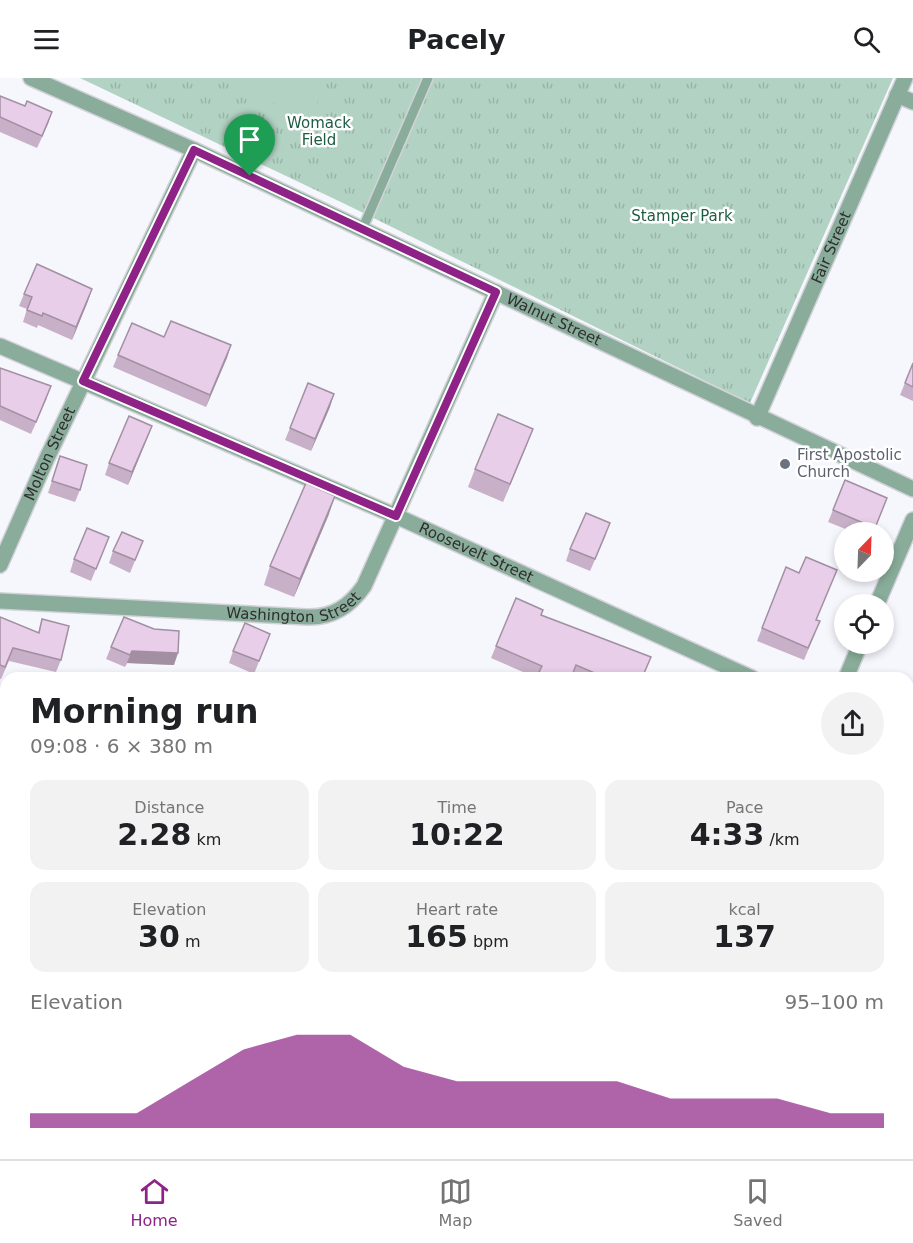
<!DOCTYPE html>
<html lang="en">
<head>
<meta charset="utf-8">
<style>
  :root { --surface:#fff; --page:#f2f2f2; --text:#202124; --muted:#757577; --line:#e0e0e0; --accent:#8e2286 }
  body { margin:0; font-family:"DejaVu Sans",sans-serif; background:var(--page); color:var(--text); height:100vh; display:flex; flex-direction:column; font-size:22px; white-space:nowrap }
  * { box-sizing:border-box; margin:0 }
  p { font-size:20px; color:var(--muted) }
  .icon { flex:none; width:33px; height:33px; fill:none; stroke:currentColor; stroke-width:2; stroke-linecap:round; stroke-linejoin:round }
  .map { position:relative; flex:1; overflow:hidden }
  .side { position:absolute; left:0px; top:594px; width:914px; height:488px; display:flex; flex-direction:column; background:var(--surface); border-radius:18px 18px 0 0; box-shadow:0 3px 9px #0003 }
  .side>* { flex:none }
  .needle { width:39px; rotate:23deg }
  .buttons { position:absolute; left:834px; top:444px; display:grid; gap:12px }
  .buttons a { display:grid; place-items:center; width:60px; height:60px; border-radius:50%; background:var(--surface); box-shadow:0 3px 9px #0003; font-size:30px }
  .pin { position:absolute; display:grid; place-items:center; width:51px; height:51px; color:#fff; margin:-62px -26px; border-radius:50% 50% 50% 0; rotate:-45deg; box-shadow:0 0 6px #0007 }
  .pin .icon { rotate:45deg }
  .round { display:grid; place-items:center; flex:none; width:63px; height:63px; border-radius:32px; background:var(--page) }
  .headline { display:flex; align-items:center; justify-content:space-between; height:102px; padding:0 30px }
  h1 { font-size:33px; font-weight:600; line-height:45px }
  .metrics { display:grid; grid-template-columns:repeat(3,1fr); gap:9px; height:102px; padding:6px 30px }
  .metrics div { display:grid; align-content:center; border-radius:15px; background:var(--page); text-align:center }
  .metrics b { font-size:30px; font-weight:600 }
  .metrics small { font-size:16px; font-weight:400 }
  .metrics p { font-size:16px }
  .chart { height:168px; padding:12px 30px }
  .chart p { display:flex; justify-content:space-between }
  .chart svg { width:100%; height:108px; margin-top:6px; fill:var(--accent); opacity:.7 }
  header { display:flex; justify-content:space-between; align-items:center; height:78px; padding:0 30px; background:var(--surface); font-size:27px; font-weight:600 }
  .tabs { display:flex; justify-content:space-around; align-items:center; height:84px; border-top:2px solid var(--line); background:var(--surface); font-size:16px; color:var(--muted) }
  .tabs a { display:grid; justify-items:center; gap:3px }
  .tabs .current { color:var(--accent) }
  .map>svg:first-child { display:block }
  .park { fill:url(#park-tufts) }
  .garden { fill:#b2d3c3 }
  .lines { fill:none; stroke-linecap:round; stroke-linejoin:round }
  .stream { stroke:#8ab3bc; stroke-width:6 }
  .service-casing { stroke:#d2d2d8; stroke-width:12 }
  .minor-casing { stroke:#d2d2d8; stroke-width:18 }
  .service { stroke:#89ad9a; stroke-width:9 }
  .minor { stroke:#89ad9a; stroke-width:15 }
  .rail { stroke:#838387; stroke-width:4.5; stroke-dasharray:3 6; stroke-linecap:butt }
  .wall { fill:#c8b1c8 }
  .shaded-wall { fill:#a290a2 }
  .building { fill:#e8cee8; stroke:#a290a2; stroke-width:1.5 }
  .route-casing { stroke:#fff; stroke-width:12 }
  .route { stroke:#8e2286; stroke-width:8 }
  .worship-dot { fill:#6b7280; stroke:#fff; stroke-width:2 }
  .labels { text-anchor:middle; dominant-baseline:central; stroke-width:5; stroke-linejoin:round; paint-order:stroke }
  .park-label { font-size:15px; fill:#1d5c44; stroke:#fff }
  .street-label { font-size:15px; fill:#2e2e30; stroke:#fff }
  .worship-label { font-size:15px; fill:#5b616d; stroke:#fff; text-anchor:start }
</style>
</head>
<body>
<header><svg class="icon" aria-label="menu" viewBox="0 0 24 24"><path d="M4 6h16M4 12h16M4 18h16"/></svg>Pacely<svg class="icon" aria-label="search" viewBox="0 0 24 24"><circle cx="10" cy="10" r="6"/><path d="M15 15l6 6"/></svg></header>
<div class="map">
<svg width="913" height="1081" viewBox="0 0 913 1081">
  <defs>
    <pattern id="park-tufts" width="24" height="20" patternUnits="userSpaceOnUse" patternTransform="scale(1.5)"><rect width="24" height="20" fill="#b2d3c3"/><path d="M3 7l-1-3M5 7V3M7 7l1-3M15 17l-1-3M17 17v-4M19 17l1-3" fill="none" stroke="#99b5a8"/></pattern>
  </defs>
  <rect width="100%" height="100%" fill="#f6f6fd"/>
  <polygon class="park" points="80,0 893,0 750,325 345,126"/>
  <polygon class="garden" points="217,0 328,0 310,41"/>
  <g class="lines">
    <polyline class="stream" points="482,1081 483,1076"/>
    <g class="service-casing">
      <g id="service">
        <polyline points="362,152 428,0"/>
        <polyline points="908,763 913,765"/>
      </g>
    </g>
    <g class="minor-casing">
      <g id="minor">
        <path id="s1" d="M 31,0 L 194,72 L 913,411"/>
        <polyline points="897,17 913,24"/>
        <path id="s2" d="M 0,268 L 396,438 L 752,600"/>
        <path id="s3" d="M 757,340 L 905,0"/>
        <path id="s4" d="M 0,487 L 47,380 L 194,72"/>
        <path id="s5" d="M 0,523 L 307,539 C 333,540 350,528 364,508 L 496,214"/>
        <polyline points="877,526 913,442"/>
        <polyline points="846,600 860,566"/>
        <polyline points="0,807 6,807"/>
        <polyline points="908,910 913,912"/>
        <polyline points="0,944 6,944"/>
      </g>
    </g>
    <use href="#service" class="service"/>
    <use href="#minor" class="minor"/>
    <g class="rail">
      <polyline points="908,1033 913,1033"/>
      <polyline points="293,1081 348,1076"/>
    </g>
  </g>
  <g class="wall">
    <polygon points="0,18 25,28 52,34 37,70 0,54"/>
    <polygon points="24,216 88,223 72,262 38,247 37,250 23,244 27,231 19,228"/>
    <polygon points="164,259 231,267 206,329 113,289 118,277"/>
    <polygon points="913,285 913,323 900,317"/>
    <polygon points="0,290 47,320 31,356 0,342"/>
    <polygon points="330,329 311,373 285,362 290,350"/>
    <polygon points="152,348 128,407 105,397 109,385"/>
    <polygon points="533,351 526,369 503,424 468,409 475,391"/>
    <polygon points="60,378 80,412 75,424 48,415"/>
    <polygon points="887,420 873,454 853,454 828,444 833,432"/>
    <polygon points="329,436 294,519 264,507 270,488"/>
    <polygon points="606,457 590,493 566,483 570,471"/>
    <polygon points="109,459 91,503 70,494 74,481"/>
    <polygon points="143,463 130,495 109,485 113,473"/>
    <polygon points="799,495 832,504 816,542 815,556 804,582 757,563 762,550"/>
    <polygon points="542,537 643,600 537,600 491,580 496,568"/>
    <polygon points="0,539 38,555 42,541 61,582 56,594 9,583 1,601 0,601"/>
    <polygon points="154,551 174,587 127,585 125,589 106,581 111,569"/>
    <polygon points="270,556 254,596 229,585 233,573"/>
    <polygon points="3,953 0,998 0,960"/>
  </g>
  <g class="shaded-wall">
    <polygon points="52,34 48,46 37,70"/>
    <polygon points="92,211 88,223 72,262 76,249"/>
    <polygon points="231,267 227,280 206,329 210,317"/>
    <polygon points="334,316 330,329 311,373 315,361"/>
    <polygon points="152,348 147,361 128,407 132,394"/>
    <polygon points="533,351 526,369 503,424 510,406"/>
    <polygon points="335,418 329,436 294,519 300,501"/>
    <polygon points="132,573 178,575 174,587 127,585 125,589"/>
    <polygon points="1,985 6,985 6,998 0,998"/>
  </g>
  <g class="building">
    <polygon points="0,18 25,28 27,23 52,34 42,58 0,39"/>
    <polygon points="37,186 92,211 76,249 43,235 42,238 27,232 32,219 24,216"/>
    <polygon points="171,243 231,267 210,317 118,277 132,245 164,259"/>
    <polygon points="913,285 913,309 905,305"/>
    <polygon points="0,290 51,308 36,344 0,328"/>
    <polygon points="308,305 334,316 315,361 290,350"/>
    <polygon points="498,336 533,351 510,406 475,391"/>
    <polygon points="129,338 152,348 132,394 109,385"/>
    <polygon points="60,378 87,387 80,412 52,403"/>
    <polygon points="845,402 887,420 875,450 833,432"/>
    <polygon points="306,405 335,418 300,501 270,488"/>
    <polygon points="586,435 610,445 595,481 570,471"/>
    <polygon points="87,450 109,459 96,491 74,481"/>
    <polygon points="122,454 143,463 135,482 113,473"/>
    <polygon points="806,479 837,492 816,542 820,543 808,570 762,550 786,489 799,495"/>
    <polygon points="516,520 543,532 541,537 651,579 642,600 606,600 576,587 571,600 555,600 539,594 542,588 496,568"/>
    <polygon points="0,539 39,555 42,541 69,548 61,582 13,570 5,589 0,587"/>
    <polygon points="124,539 154,551 179,553 178,575 132,573 130,577 111,569"/>
    <polygon points="245,545 270,556 259,583 233,573"/>
    <polygon points="3,953 6,953 6,985 1,985"/>
  </g>
  <g class="lines">
    <g class="route-casing">
      <polygon id="route" points="194,72 496,214 396,438 83,303"/>
    </g>
    <use href="#route" class="route"/>
  </g>
  <circle class="worship-dot" cx="785" cy="386" r="6"/>
  <g class="labels">
    <g class="park-label">
      <text x="319" y="45">Womack<tspan x="319" dy="17">Field</tspan></text>
      <text x="682" y="138">Stamper Park</text>
    </g>
    <g class="street-label">
      <text stroke="none"><textPath href="#s3" startOffset="186">Fair Street</textPath></text>
      <text stroke="none"><textPath href="#s1" startOffset="576">Walnut Street</textPath></text>
      <text stroke="none"><textPath href="#s4" startOffset="122">Molton Street</textPath></text>
      <text stroke="none"><textPath href="#s2" startOffset="519">Roosevelt Street</textPath></text>
      <text stroke="none"><textPath href="#s5" startOffset="296">Washington Street</textPath></text>
    </g>
    <g class="worship-label">
      <text x="797" y="377">First Apostolic<tspan x="797" dy="17">Church</tspan></text>
    </g>
  </g>
</svg>
<div class="buttons">
<a><svg class="needle" viewBox="-14 -14 28 28"><path d="M0-13l5 13h-10z" fill="#e53935"/><path d="M0 13l5-13h-10z" fill="#757577"/></svg></a>
<a><svg class="icon" aria-label="locate" viewBox="0 0 24 24"><circle cx="12" cy="12" r="6"/><path d="M12 2v4M12 18v4M2 12h4M18 12h4"/></svg></a>
</div>
<div class="pin" style="left:250px;top:98px;background:#1e9e55"><svg class="icon" aria-label="arrive" viewBox="0 0 24 24"><path d="M6 21V4h12l-3 4 3 4H6"/></svg></div>
<section class="side">
<div class="headline"><div><h1>Morning run</h1><p>09:08 · 6 × 380 m</p></div><a class="round"><svg class="icon" aria-label="share" viewBox="0 0 24 24"><path d="M12 15V3M7 8l5-5 5 5M5 13v7h14v-7"/></svg></a></div>
<div class="metrics">
<div><p>Distance</p><b>2.28<small> km</small></b></div>
<div><p>Time</p><b>10:22</b></div>
<div><p>Pace</p><b>4:33<small> /km</small></b></div>
</div>
<div class="metrics">
<div><p>Elevation</p><b>30<small> m</small></b></div>
<div><p>Heart rate</p><b>165<small> bpm</small></b></div>
<div><p>kcal</p><b>137</b></div>
</div>
<div class="chart"><p><span>Elevation</span>95–100 m</p>
<svg viewBox="0 0 160 44" preserveAspectRatio="none"><path d="M0 44V38L10 38L20 38L30 25L40 12L50 6L60 6L70 19L80 25L90 25L100 25L110 25L120 32L130 32L140 32L150 38L160 38V44z"/></svg>
</div>
</section>
</div>
<nav class="tabs">
<a class="current"><svg class="icon" aria-label="home" viewBox="0 0 24 24"><path d="M3 11l9-7 9 7M6 9v11h12V9"/></svg>Home</a>
<a><svg class="icon" aria-label="map" viewBox="0 0 24 24"><path d="M3 6l6-2 6 2 6-2v14l-6 2-6-2-6 2zM9 4v14M15 6v14"/></svg>Map</a>
<a><svg class="icon" aria-label="saved" viewBox="0 0 24 24"><path d="M7 4h10v16l-5-4-5 4z"/></svg>Saved</a>
</nav>
</body>
</html>
